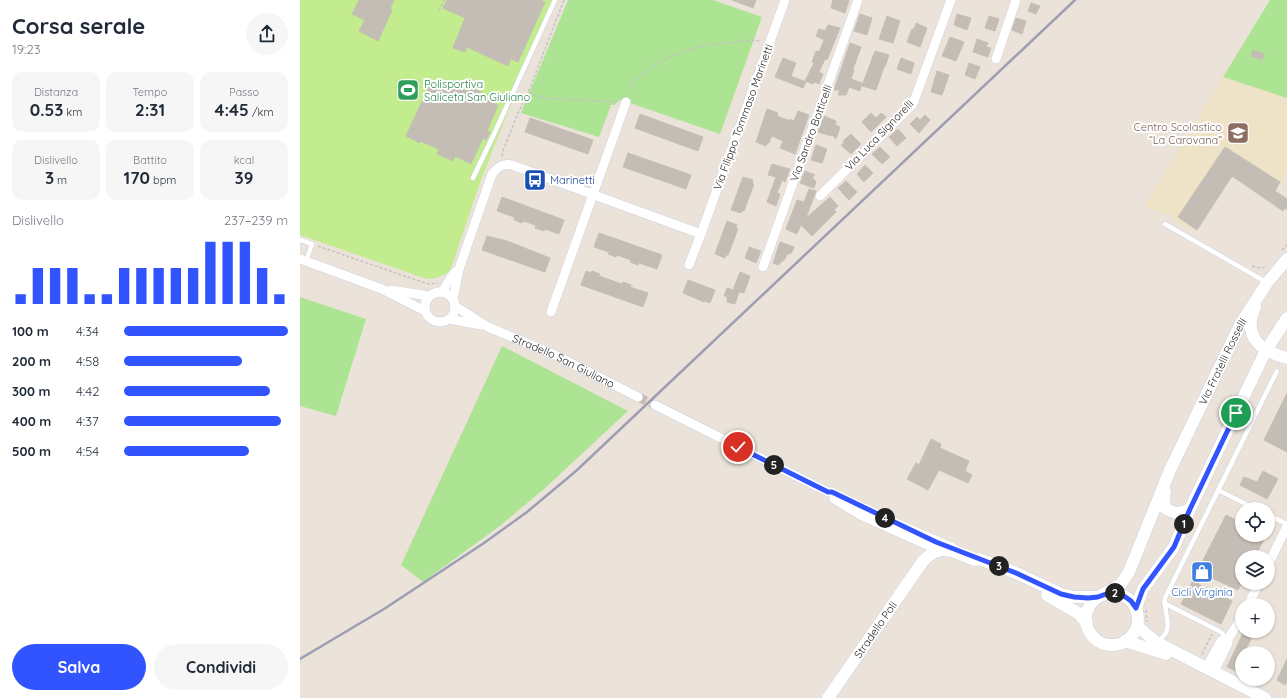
<!DOCTYPE html>
<html lang="it">
<head>
<meta charset="utf-8">
<style>
  :root { --surface:#fff; --page:#f6f6f7; --text:#1f2937; --muted:#747a83; --accent:#3254fe }
  body { margin:0; font-family:Quicksand,sans-serif; background:var(--page); color:var(--text); height:100vh; display:flex; flex-direction:column; font-size:15px; white-space:nowrap }
  * { box-sizing:border-box; margin:0 }
  p { font-size:13px; color:var(--muted) }
  .icon { flex:none; width:22px; height:22px; fill:none; stroke:currentColor; stroke-width:2; stroke-linecap:round; stroke-linejoin:round }
  .map { position:relative; flex:1; overflow:hidden }
  .side { display:flex; flex-direction:column; background:var(--surface); width:300px }
  .side>* { flex:none }
  .tools { position:absolute; left:935px; top:502px; display:grid; gap:8px }
  .tools a { display:grid; place-items:center; width:40px; height:40px; border-radius:50%; background:var(--surface); box-shadow:0 1px 3px #0004; font-size:20px }
  .pin { position:absolute; display:grid; place-items:center; width:34px; height:34px; color:#fff; margin:-17px; border:2px solid #fff; border-radius:50%; box-shadow:0 1px 4px #0007 }
  .km { position:absolute; width:20px; height:20px; margin:-10px; border-radius:50%; background:#222; color:#fff; font-size:11px; line-height:20px; text-align:center }
  .round { display:grid; place-items:center; flex:none; width:42px; height:42px; border-radius:21px; background:var(--page) }
  .summary { display:flex; align-items:center; justify-content:space-between; height:68px; padding:0 12px }
  h1 { font-size:22px; font-weight:700; line-height:30px }
  .metrics { display:grid; grid-template-columns:repeat(3,1fr); gap:6px; height:68px; padding:4px 12px }
  .metrics div { display:grid; align-content:center; border-radius:10px; background:var(--page); text-align:center }
  .metrics b { font-size:17px; font-weight:700 }
  .metrics small { font-size:11px; font-weight:400 }
  .metrics p { font-size:11px }
  .chart { height:112px; padding:8px 12px }
  .chart p { display:flex; justify-content:space-between }
  .chart svg { width:100%; height:72px; margin-top:4px; stroke:var(--accent); stroke-width:6 }
  .action { display:flex; gap:8px; margin-top:auto; padding:8px 12px }
  .action a { flex:1; height:46px; border-radius:24px; background:var(--accent); color:#fff; font-size:16px; font-weight:700; line-height:46px; text-align:center }
  .action a+a { background:var(--page); color:var(--text) }
  ul { padding:0 12px; list-style:none; font-size:13px }
  li { display:grid; grid-template-columns:64px 48px 1fr; align-items:center; height:30px }
  li i { height:10px; border-radius:5px; background:var(--accent) }
  main { display:flex; flex:1; min-height:0 }
  .map>svg:first-child { display:block }
  .education { fill:#eee2c7 }
  .green { fill:#ade493 }
  .pitch { fill:#c2ec8e }
  .building { fill:#c3bdb5; stroke:#c6bfb3 }
  .lines { fill:none; stroke-linecap:round; stroke-linejoin:round }
  .minor-tunnel { stroke:#c4beb6; stroke-width:9; stroke-dasharray:9 4.5; stroke-linecap:butt }
  .service-casing { stroke:#ced1e2; stroke-width:5.5 }
  .minor-casing { stroke:#ced1e2; stroke-width:10 }
  .tertiary-casing { stroke:#ced1e2; stroke-width:13 }
  .path { stroke:#c3c3c3; stroke-width:1.5; stroke-dasharray:3 2; stroke-linecap:butt }
  .service { stroke:#fff; stroke-width:4.5 }
  .minor { stroke:#fff; stroke-width:9 }
  .tertiary { stroke:#fff; stroke-width:12 }
  .rail { stroke:#9c9eb3; stroke-width:2.5 }
  .route-casing { stroke:#fff; stroke-width:8 }
  .route { stroke:#3254fe; stroke-width:5 }
  .labels { text-anchor:middle; dominant-baseline:central; stroke-width:4; stroke-linejoin:round; paint-order:stroke }
  .leisure-label { font-size:11px; fill:#27864d; stroke:#fff; text-anchor:start }
  .street-label { font-size:11px; fill:#282828; stroke:#fff }
  .education-label { font-size:11px; fill:#785e54; stroke:#fff; text-anchor:end }
  .transit-label { font-size:11px; fill:#164399; stroke:#fff; text-anchor:start }
  .shop-label { font-size:11px; fill:#366cbe; stroke:#fff }
</style>
</head>
<body>
<main>
<section class="side">
<div class="summary"><div><h1>Corsa serale</h1><p>19:23</p></div><a class="round"><svg class="icon" aria-label="share" viewBox="0 0 24 24"><path d="M12 15V3M7 8l5-5 5 5M5 13v7h14v-7"/></svg></a></div>
<div class="metrics">
<div><p>Distanza</p><b>0.53<small> km</small></b></div>
<div><p>Tempo</p><b>2:31</b></div>
<div><p>Passo</p><b>4:45<small> /km</small></b></div>
</div>
<div class="metrics">
<div><p>Dislivello</p><b>3<small> m</small></b></div>
<div><p>Battito</p><b>170<small> bpm</small></b></div>
<div><p>kcal</p><b>39</b></div>
</div>
<div class="chart"><p><span>Dislivello</span>237–239 m</p>
<svg viewBox="0 0 160 44" preserveAspectRatio="none"><path d="M5 44V38M15 44V22M25 44V22M35 44V22M45 44V38M55 44V38M65 44V22M75 44V22M85 44V22M95 44V22M105 44V22M115 44V6M125 44V6M135 44V6M145 44V22M155 44V38"/></svg>
</div>
<ul>
<li><b>100 m</b>4:34<i style="width:100%"></i></li>
<li><b>200 m</b>4:58<i style="width:72%"></i></li>
<li><b>300 m</b>4:42<i style="width:89%"></i></li>
<li><b>400 m</b>4:37<i style="width:96%"></i></li>
<li><b>500 m</b>4:54<i style="width:76%"></i></li>
</ul>
<div class="action"><a>Salva</a><a>Condividi</a></div>
</section>
<div class="map">
<svg width="987" height="698" viewBox="0 0 987 698">
  <rect width="100%" height="100%" fill="#ebe3d9"/>
  <polygon class="education" points="923,77 987,98 987,174 975,191 987,199 987,210 985,209 983,211 932,176 896,232 877,222 869,215 862,214 845,205"/>
  <g class="green">
    <polygon points="268,0 413,0 462,17 420,134 321,100 318,101 315,105 311,105 299,137 221,113"/>
    <polygon points="970,0 987,0 987,98 923,77"/>
    <polygon points="0,297 66,319 36,416 0,406"/>
    <polygon points="202,346 328,411 244,489 201,525 123,582 101,565"/>
  </g>
  <path class="pitch" d="M 0,0 L 252,0 L 181,180 L 150,271 C 143,276 136,279 127,279 L 0,235 Z"/>
  <g class="building">
    <polygon points="59,0 94,0 90,9 92,10 78,41 59,31 65,20 52,14"/>
    <polygon points="147,0 241,0 245,2 218,62 211,59 208,66 167,47 165,52 153,48 165,18 143,8"/>
    <polygon points="432,0 456,0 453,8"/>
    <polygon points="533,0 549,0 545,13 531,8"/>
    <polygon points="731,3 740,6 736,14 728,11"/>
    <polygon points="560,14 572,18 567,35 554,31"/>
    <polygon points="657,14 671,18 667,30 654,25"/>
    <polygon points="587,16 600,21 593,43 579,39"/>
    <polygon points="689,16 699,19 695,31 685,28"/>
    <polygon points="716,18 726,21 722,34 712,30"/>
    <polygon points="616,23 627,28 620,47 607,42 612,29 614,29"/>
    <polygon points="528,25 540,28 527,60 525,59 519,72 523,74 519,84 515,82 513,84 505,81 514,63 512,62 516,51 519,52 524,40 516,36 519,29 525,31"/>
    <polygon points="650,37 664,42 656,61 642,56"/>
    <polygon points="677,39 688,43 686,47 691,48 688,57 673,52"/>
    <polygon points="550,43 561,47 553,69 554,70 551,79 562,83 560,91 549,87 546,95 538,95 540,90 534,90"/>
    <polygon points="953,50 964,54 962,60 951,56"/>
    <polygon points="575,51 589,55 585,67 584,67 576,90 562,86"/>
    <polygon points="483,58 496,63 491,76 506,82 503,88 475,77"/>
    <polygon points="601,58 614,63 611,74 597,69"/>
    <polygon points="669,63 680,67 675,79 665,75"/>
    <polygon points="637,71 649,75 642,95 631,92"/>
    <polygon points="135,82 138,83 149,83 166,91 168,86 183,93 182,98 198,105 187,131 190,132 186,140 183,138 171,164 155,156 153,161 137,154 139,149 120,141 120,143 106,136 130,84 133,85"/>
    <polygon points="467,109 478,113 477,116 490,121 490,119 494,121 498,111 509,115 495,154 480,148 483,141 472,136 469,143 467,143 466,146 456,142"/>
    <polygon points="571,113 576,118 581,113 586,117 571,132 562,122"/>
    <polygon points="340,114 403,137 398,151 335,128"/>
    <polygon points="625,115 630,120 619,133 610,124 617,117 620,120"/>
    <polygon points="524,116 536,121 535,125 540,127 536,139 532,135 531,136 518,132"/>
    <polygon points="230,118 293,140 288,154 225,132"/>
    <polygon points="598,129 606,138 597,146 589,137"/>
    <polygon points="551,134 561,144 551,154 541,145 545,142 543,141"/>
    <polygon points="516,145 527,149 522,163 511,160"/>
    <polygon points="580,147 590,157 582,164 572,154"/>
    <polygon points="925,147 980,182 975,191 987,199 987,210 985,208 983,211 932,176 897,230 878,217"/>
    <polygon points="328,153 391,175 386,189 323,167"/>
    <polygon points="472,164 490,169 485,182 482,180 477,193 480,194 476,206 467,202 476,177 468,175"/>
    <polygon points="565,165 573,173 564,182 557,174"/>
    <polygon points="505,171 515,175 512,177 516,182 514,188 500,183"/>
    <polygon points="443,177 453,180 452,184 454,184 444,211 443,210 441,213 431,210"/>
    <polygon points="546,181 557,192 549,200 538,188"/>
    <polygon points="509,189 516,191 506,218 530,197 538,206 534,210 536,212 512,236 501,225 497,234 486,229 497,200 504,202"/>
    <polygon points="202,197 264,220 259,234 245,229 244,231 235,228 236,225 223,221 222,223 214,220 214,217 197,211"/>
    <polygon points="427,221 437,225 436,228 438,229 428,255 426,255 425,258 415,254"/>
    <polygon points="299,233 362,255 357,269 339,263 338,265 330,262 331,260 317,255 316,257 308,254 309,252 294,247"/>
    <polygon points="187,236 207,241 250,258 245,272 182,250"/>
    <polygon points="480,242 494,247 492,252 490,254 487,254 485,259 478,265 473,263"/>
    <polygon points="449,247 461,251 456,263 445,258"/>
    <polygon points="286,271 291,273 292,271 300,274 299,276 322,284 323,282 331,285 330,287 348,293 343,307 281,285"/>
    <polygon points="440,272 450,276 444,293 439,292 435,304 427,302 427,297 424,296 427,288 433,290"/>
    <polygon points="388,280 415,290 410,303 404,301 404,302 383,293"/>
    <polygon points="987,393 987,452 964,440"/>
    <polygon points="631,439 641,444 640,448 669,461 665,471 672,475 668,483 639,470 628,490 607,479 616,463 619,465"/>
    <polygon points="963,471 978,479 967,499 940,485 944,477 957,482"/>
    <polygon points="926,515 942,523 942,535 966,535 955,557 942,557 942,582 938,590 903,574 898,584 932,601 921,624 881,604"/>
    <polygon points="944,631 955,631 944,653 942,653 942,674 927,667"/>
    <polygon points="987,659 987,681 985,685 977,680"/>
  </g>
  <g class="lines">
    <polyline class="minor-tunnel" points="338,397 355,405"/>
    <g class="service-casing">
      <g id="service">
        <polyline points="173,178 195,132 255,0"/>
        <polyline points="865,224 966,282"/>
        <polyline points="0,240 12,244 6,261"/>
        <polyline points="918,490 956,509"/>
        <polyline points="968,515 987,524"/>
        <polyline points="864,603 919,631 923,634 924,640"/>
        <path d="M 858,641 C 876,629 863,614 865,598 L 977,371"/>
      </g>
    </g>
    <g class="minor-casing">
      <g id="minor">
        <polyline points="696,59 716,0"/>
        <polyline points="520,196 613,104 651,0"/>
        <polyline points="0,259 82,289 125,311"/>
        <polyline points="389,265 401,234"/>
        <polyline points="463,267 558,0"/>
        <polyline points="91,290 129,296"/>
        <polyline points="142,292 153,274 159,269"/>
        <circle cx="140" cy="307" r="15"/>
        <path d="M 153,299 L 159,269 L 192,174 C 198,167 203,163 212,165 L 401,234 L 485,0"/>
        <path id="s1" d="M 155,306 L 188,327 L 255,355 L 338,397"/>
        <polyline points="251,312 326,102"/>
        <polyline points="149,319 181,325"/>
        <polyline points="355,405 528,492 531,492 584,518 653,548"/>
        <polyline points="534,499 560,515 638,550"/>
        <polyline points="968,565 987,526"/>
        <polyline points="948,605 959,583"/>
        <polyline points="906,668 921,641 928,639"/>
        <polyline points="914,672 928,643 928,639 942,617"/>
      </g>
    </g>
    <g class="tertiary-casing">
      <g id="tertiary">
        <path d="M 955,307 C 942,336 960,351 987,358"/>
        <path d="M 865,491 L 864,496 L 865,508 C 874,514 880,514 890,509"/>
        <circle cx="812" cy="619" r="26"/>
        <polyline points="747,595 778,613 787,623"/>
        <path id="s2" d="M 802,595 L 821,584 L 829,572 L 870,470 L 940,325 L 967,283 L 987,259"/>
        <polyline points="836,608 843,589 874,547 890,509 966,350 987,318"/>
        <polyline points="837,626 856,642 965,698"/>
        <polyline points="825,641 866,654"/>
        <path id="s3" d="M 528,698 L 623,561 C 642,542 653,552 675,560 L 679,559 L 716,573 L 761,594 L 774,597 L 798,597"/>
      </g>
    </g>
    <g class="path">
      <polyline points="139,11 144,0"/>
      <polyline points="228,93 242,98 318,102"/>
      <path d="M 328,93 C 338,70 371,54 395,48 C 414,43 434,43 453,40 L 461,41"/>
      <polyline points="202,156 203,151 218,113 228,93 264,0"/>
      <polyline points="18,246 122,282 129,284 138,283"/>
      <polyline points="982,250 987,245"/>
      <path d="M 952,266 C 958,268 961,269 967,266"/>
      <polyline points="846,610 847,622"/>
      <polyline points="902,654 912,634"/>
    </g>
    <use href="#service" class="service"/>
    <use href="#minor" class="minor"/>
    <use href="#tertiary" class="tertiary"/>
    <polyline class="rail" points="0,659 84,609 184,543 227,512 276,471 775,0"/>
  </g>
  <g class="lines">
    <g class="route-casing">
      <polyline id="route" points="438,447 528,492 532,492 636,542 716,573 761,594 774,597 788,598 798,597 806,594 815,593 824,596 831,601 836,608 843,589 874,547 890,509 936,413"/>
    </g>
    <use href="#route" class="route"/>
  </g>
  <defs>
    <g id="stadium-square" transform="scale(1.15)"><rect x="-9" y="-9" width="18" height="18" rx="4" fill="#2e9e5b" stroke="#fff"/><path d="M0-5a6.5 5 0 1 0 0 10a6.5 5 0 1 0 0-10ZM-3.5-1.8h7v3.6h-7Z" fill="#fff"/></g>
    <g id="school-square" transform="scale(1.15)"><rect x="-9" y="-9" width="18" height="18" rx="4" fill="#8d6e63" stroke="#fff"/><path d="M0-5L7-2L0 1L-7-2ZM-4 1L0 2.5L4 1V4Q0 6-4 4Z" fill="#fff"/></g>
    <g id="bus-square" transform="scale(1.15)"><rect x="-9" y="-9" width="18" height="18" rx="4" fill="#1a4fb4" stroke="#fff"/><path d="M-5-6H5V4H4V6H2V4H-2V6H-4V4H-5ZM-3.5-4V0h7V-4ZM-3.5 1.2v1.5H-2V1.2ZM2 1.2v1.5H3.5V1.2Z" fill="#fff"/></g>
    <g id="shop-square" transform="scale(1.15)"><rect x="-9" y="-9" width="18" height="18" rx="4" fill="#3f7fe0" stroke="#fff"/><path d="M-5-2.5h2.3a2.7 3.5 0 0 1 5.4 0H5L5.5 6h-11ZM-1.5-2.5h3a1.5 2.3 0 0 0-3 0Z" fill="#fff"/></g>
  </defs>
  <g fill-rule="evenodd">
    <use href="#stadium-square" x="108" y="90"/>
    <use href="#school-square" x="938" y="133"/>
    <use href="#bus-square" x="235" y="180"/>
    <use href="#shop-square" x="902" y="572"/>
  </g>
  <g class="labels">
    <g class="leisure-label">
      <text x="124" y="84">Polisportiva<tspan x="124" dy="13">Saliceta San Giuliano</tspan></text>
    </g>
    <g class="street-label">
      <text transform="translate(443 117) rotate(-70)">Via Filippo Tommaso Marinetti</text>
      <text transform="translate(511 133) rotate(-70)">Via Sandro Botticelli</text>
      <text transform="translate(579 135) rotate(-46)">Via Luca Signorelli</text>
      <text stroke="none"><textPath href="#s1" startOffset="122">Stradello San Giuliano</textPath></text>
      <text stroke="none"><textPath href="#s2" startOffset="267">Via Fratelli Rosselli</textPath></text>
      <text stroke="none"><textPath href="#s3" startOffset="83">Stradello Poli</textPath></text>
    </g>
    <g class="education-label">
      <text x="922" y="127">Centro Scolastico<tspan x="922" dy="13">“La Carovana”</tspan></text>
    </g>
    <g class="transit-label">
      <text x="250" y="180">Marinetti</text>
    </g>
    <g class="shop-label">
      <text x="902" y="592">Cicli Virginia</text>
    </g>
  </g>
</svg>
<div class="tools">
<a><svg class="icon" aria-label="locate" viewBox="0 0 24 24"><circle cx="12" cy="12" r="6"/><path d="M12 2v4M12 18v4M2 12h4M18 12h4"/></svg></a>
<a><svg class="icon" aria-label="layers" viewBox="0 0 24 24"><path d="M12 4l9 5-9 5-9-5zM3 14l9 5 9-5"/></svg></a>
<a>+</a>
<a>−</a>
</div>
<div class="pin" style="left:936px;top:413px;background:#1e9e55"><svg class="icon" aria-label="arrive" viewBox="0 0 24 24"><path d="M6 21V4h12l-3 4 3 4H6"/></svg></div>
<div class="pin" style="left:438px;top:447px;background:#d93025"><svg class="icon" aria-label="check" viewBox="0 0 24 24"><path d="M5 12l5 5 9-10"/></svg></div>
<b class="km" style="left:884px;top:524px">1</b>
<b class="km" style="left:815px;top:593px">2</b>
<b class="km" style="left:699px;top:566px">3</b>
<b class="km" style="left:585px;top:518px">4</b>
<b class="km" style="left:474px;top:465px">5</b>
</div>
</main>
</body>
</html>
